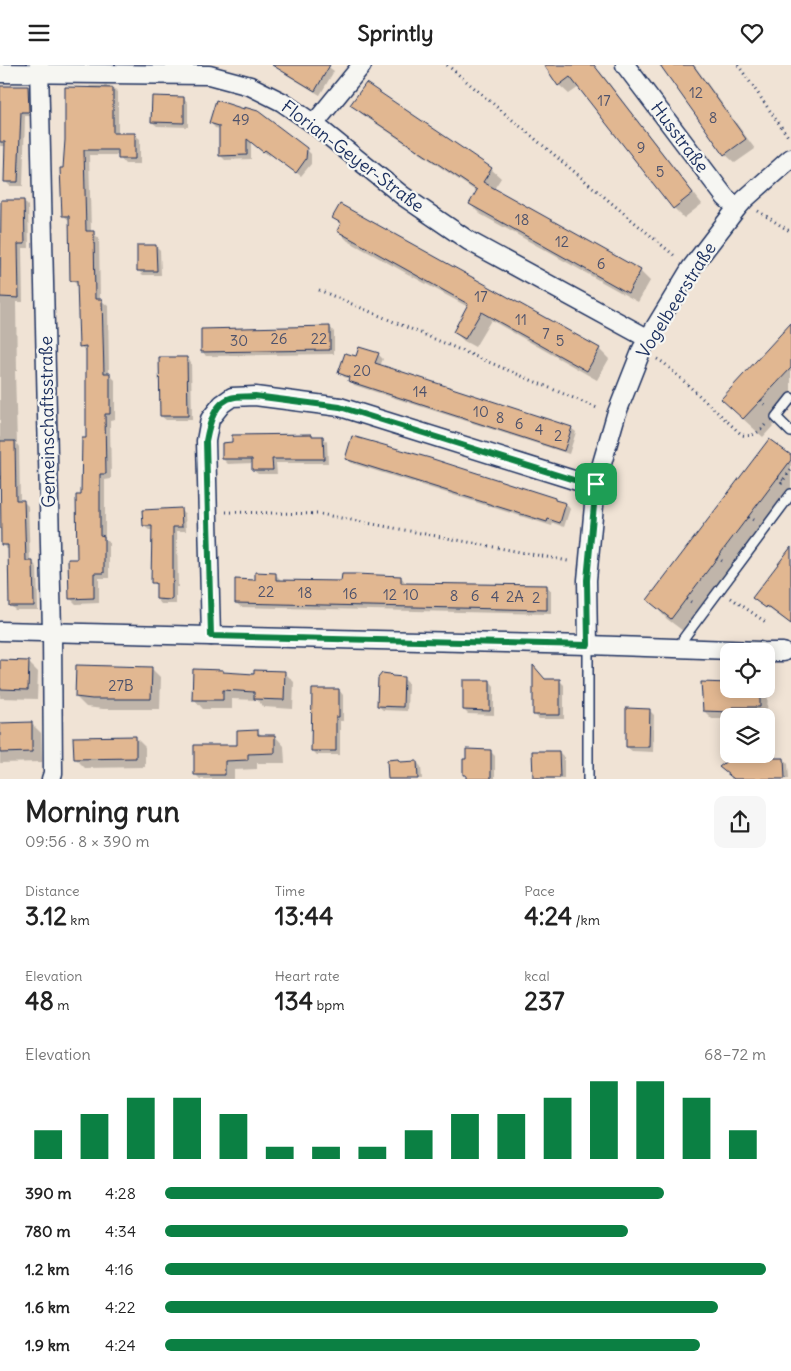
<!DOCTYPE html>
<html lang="en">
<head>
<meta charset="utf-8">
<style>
  :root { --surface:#fff; --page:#f6f6f6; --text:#222; --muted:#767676; --accent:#0b8043 }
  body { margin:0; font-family:Delius,sans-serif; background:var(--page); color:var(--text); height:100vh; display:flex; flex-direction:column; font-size:19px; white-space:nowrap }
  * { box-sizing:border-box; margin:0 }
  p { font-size:16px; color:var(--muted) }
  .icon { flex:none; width:28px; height:28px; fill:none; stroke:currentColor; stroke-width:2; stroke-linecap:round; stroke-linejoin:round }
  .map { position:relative; height:714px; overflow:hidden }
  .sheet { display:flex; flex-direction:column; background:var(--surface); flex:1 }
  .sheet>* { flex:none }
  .buttons { position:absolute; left:720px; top:578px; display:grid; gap:10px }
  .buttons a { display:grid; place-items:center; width:55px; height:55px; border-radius:10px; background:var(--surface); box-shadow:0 2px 12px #0003; font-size:25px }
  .pin { position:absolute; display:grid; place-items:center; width:42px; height:42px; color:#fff; margin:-21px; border-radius:10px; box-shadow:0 2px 8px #0006 }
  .round { display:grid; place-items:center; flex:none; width:52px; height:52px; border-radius:10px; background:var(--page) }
  .summary { display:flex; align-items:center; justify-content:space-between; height:85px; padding:0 25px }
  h1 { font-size:28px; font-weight:700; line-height:38px }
  .metrics { display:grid; grid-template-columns:repeat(3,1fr); gap:8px; height:85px; padding:5px 25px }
  .metrics div { display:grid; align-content:center }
  .metrics b { font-size:25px; font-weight:700 }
  .metrics small { font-size:14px; font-weight:400 }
  .metrics p { font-size:14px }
  .chart { height:140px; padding:10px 25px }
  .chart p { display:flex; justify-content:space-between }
  .chart svg { width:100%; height:90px; margin-top:5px; stroke:var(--accent); stroke-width:6 }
  ul { padding:0 25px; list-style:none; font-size:16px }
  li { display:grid; grid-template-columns:80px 60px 1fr; align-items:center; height:38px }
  li i { height:12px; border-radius:6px; background:var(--accent) }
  header { display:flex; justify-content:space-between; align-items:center; height:65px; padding:0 25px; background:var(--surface); font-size:22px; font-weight:700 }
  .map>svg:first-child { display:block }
  .shadow { fill:#0003 }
  .building { fill:#e1b791; stroke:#1b2f5e }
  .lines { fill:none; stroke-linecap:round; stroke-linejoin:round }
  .lane-casing { stroke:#1b2f5e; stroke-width:12 }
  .street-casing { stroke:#1b2f5e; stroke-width:21 }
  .path { stroke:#1b2f5e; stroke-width:3; stroke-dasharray:1 4; stroke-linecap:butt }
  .lane { stroke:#f6f6f2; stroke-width:9 }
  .street { stroke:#f6f6f2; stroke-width:18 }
  .route-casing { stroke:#fff; stroke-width:10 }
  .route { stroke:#0b8043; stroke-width:6 }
  .labels { text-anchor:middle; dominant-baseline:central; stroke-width:4.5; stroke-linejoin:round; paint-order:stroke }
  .number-label { font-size:15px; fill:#4c516b }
  .street-label { font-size:18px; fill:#1b2f5e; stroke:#f6f6f2 }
</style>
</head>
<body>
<header><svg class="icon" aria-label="menu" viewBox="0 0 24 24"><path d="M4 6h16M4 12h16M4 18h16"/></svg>Sprintly<svg class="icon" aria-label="heart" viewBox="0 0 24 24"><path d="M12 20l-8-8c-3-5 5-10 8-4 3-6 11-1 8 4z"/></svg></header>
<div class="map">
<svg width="791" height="714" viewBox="0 0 791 714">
  <rect width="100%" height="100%" fill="#f0e3d5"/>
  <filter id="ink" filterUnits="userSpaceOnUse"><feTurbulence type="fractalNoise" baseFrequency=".02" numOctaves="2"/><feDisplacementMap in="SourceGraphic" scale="10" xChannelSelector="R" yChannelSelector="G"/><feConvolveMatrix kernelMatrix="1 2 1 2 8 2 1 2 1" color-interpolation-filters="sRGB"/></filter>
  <g filter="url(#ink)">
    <g class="shadow">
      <polygon points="286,0 326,0 334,6 320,30 287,10 283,6"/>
      <polygon points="545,0 593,0 601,8 702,139 684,153 674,143 579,22 569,29 559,20"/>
      <polygon points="662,0 694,0 755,84 735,98 725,89"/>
      <polygon points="89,21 112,21 118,27 118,69 134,69 140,74 140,99 125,99 120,93 120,90 89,90 91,167 99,173 100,236 102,236 108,241 109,309 115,315 115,354 110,355 111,414 105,415 105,474 109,477 109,513 99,513 99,538 76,539 70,533 78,495 87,374 87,287 80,281 79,221 71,215 70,156 63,150 64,104 92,24"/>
      <polygon points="0,22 28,23 32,27 33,51 25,51 23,121 10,121 5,116 6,81 0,81"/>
      <polygon points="184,33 188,38 188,62 157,61 152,57"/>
      <polygon points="352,40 491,104 501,113 494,124 640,206 650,216 638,237 480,149 470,139 477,127 362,49"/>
      <polygon points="211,58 306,84 311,89 311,99 301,111 270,89 269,91 251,77 251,94 225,95 221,91 220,64 215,63"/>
      <polygon points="24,136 28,141 29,183 22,183 23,237 16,237 17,306 15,306 17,379 19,382 20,436 23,436 28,441 30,497 32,497 37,502 38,545 15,545 11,541 9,484 7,484 2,479 0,423 0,173 3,173"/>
      <polygon points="334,153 599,284 609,294 597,315 491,255 475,282 464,276 455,267 468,242 348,176 338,166 341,160"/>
      <polygon points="156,181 160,185 161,210 143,210 138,205"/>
      <polygon points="791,260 791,341 763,372 741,352"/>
      <polygon points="330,262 334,267 334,289 206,291 202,286"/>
      <polygon points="378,289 383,294 380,301 571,363 576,367 569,389 354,320 350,314 344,312 340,308 356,293"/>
      <polygon points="187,293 191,297 192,355 166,355 161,351"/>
      <polygon points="311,370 313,372 323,372 327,377 328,398 276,398 277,409 258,409 253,405 253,398 228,399 223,394"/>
      <polygon points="791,392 791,438 690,571 667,554 649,535"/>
      <polygon points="346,394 566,439 570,444 564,462 553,458 552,461 351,398"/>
      <polygon points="181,445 185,449 186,466 177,466 178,522 176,522 176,539 161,539 157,534 157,521 153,517 153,465 149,465 144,461"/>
      <polygon points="791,484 791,559 759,537"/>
      <polygon points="275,509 280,514 280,516 343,518 401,512 405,517 405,519 547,521 551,526 551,549 241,542 236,538 257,516"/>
      <polygon points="0,596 28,597 38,607 37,634 0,633"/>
      <polygon points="152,604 161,613 160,644 103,644 86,642 76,632"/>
      <polygon points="223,606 225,609 256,611 285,608 294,617 293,644 264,642 257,635 232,634 232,644 203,644 194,634"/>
      <polygon points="392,613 403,613 408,618 407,646 383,645 378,641"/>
      <polygon points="490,616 494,621 494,650 468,649 464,645"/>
      <polygon points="560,616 564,620 564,654 539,654 534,649"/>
      <polygon points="766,623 768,624 767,650 740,650 740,651 729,651 729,654 712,654 704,646 729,624"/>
      <polygon points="339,625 343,630 343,656 340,656 340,690 317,690 312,685"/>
      <polygon points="649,645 654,650 653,687 632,686 627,682"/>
      <polygon points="31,658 41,668 42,697 0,698 0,659"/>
      <polygon points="258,667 263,671 275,671 284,681 285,698 257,698 257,704 234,705 234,714 200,714 195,709"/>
      <polygon points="135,672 145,682 145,702 85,703 75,693"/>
      <polygon points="490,686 495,691 495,714 468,714 465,710"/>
      <polygon points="559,687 564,692 564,714 535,714"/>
      <polygon points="728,687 729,689 766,689 766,687 770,691 770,694 784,694 788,699 789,714 731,714"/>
      <polygon points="417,697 421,702 422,714 389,714 400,698"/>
    </g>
    <g class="building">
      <polygon points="272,0 330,0 315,26"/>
      <polygon points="544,0 594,0 693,128 673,144 570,12 558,21"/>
      <polygon points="660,0 693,0 746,74 724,90"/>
      <polygon points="366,18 492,103 483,117 641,205 628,228 469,139 477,125 350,40"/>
      <polygon points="0,21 28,21 29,47 21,47 18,117 4,117 5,77 0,77"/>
      <polygon points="65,22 113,23 113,68 135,68 135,94 118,94 118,85 84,85 86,166 94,166 95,234 102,234 104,308 110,308 110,349 105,349 106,409 100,409 100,470 104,471 104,508 94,508 94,533 69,534 68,494 77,494 76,430 81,430 82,373 86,373 86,281 79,282 77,216 70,216 69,151 62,151 60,103 63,103 65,75"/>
      <polygon points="152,31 184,32 184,58 151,57"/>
      <polygon points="216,35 244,44 244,42 258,46 307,83 306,94 296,108 265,85 263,87 247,74 247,90 219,91 219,61 209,58"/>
      <polygon points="1,135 24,135 25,179 18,179 19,233 0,232"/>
      <polygon points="340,139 600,283 587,306 481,247 465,274 453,267 468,239 337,166 341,158 332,153"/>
      <polygon points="137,180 156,180 157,206 137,206"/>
      <polygon points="791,258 791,303 743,354 721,334"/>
      <polygon points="330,261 330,285 201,287 201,264"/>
      <polygon points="359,282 379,288 375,298 572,362 564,386 348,316 349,312 338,308 345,288 356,291"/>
      <polygon points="159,292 187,292 188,351 160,351"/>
      <polygon points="312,369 312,371 323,371 324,394 272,394 273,405 252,405 252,394 222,394 222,378 232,377 232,370"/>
      <polygon points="352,371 430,393 555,433 555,435 566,438 560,458 548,454 547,457 345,394"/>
      <polygon points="769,374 791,390 791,395 671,554 647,535"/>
      <polygon points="0,376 15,376 16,435 24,435 26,496 33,496 34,541 9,541 8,480 1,480"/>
      <polygon points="181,443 182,462 173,462 173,517 172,518 172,535 156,534 156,518 151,518 152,461 143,461 142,445"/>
      <polygon points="791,482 791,559 767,541 766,543 752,533"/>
      <polygon points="255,507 276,508 276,515 341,516 342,509 355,509 401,511 401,518 547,520 547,545 235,538 235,514 255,515"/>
      <polygon points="0,595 29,596 28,625 0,624"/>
      <polygon points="76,600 152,602 151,634 92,634 75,632"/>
      <polygon points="533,600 545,614 560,614 560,650 533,650"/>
      <polygon points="193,604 223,605 223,607 254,609 254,605 285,606 284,635 254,634 254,627 223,625 223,635 192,635"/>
      <polygon points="382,608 390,609 392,611 404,612 403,642 377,641 378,613"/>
      <polygon points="463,615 490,615 490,646 463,645"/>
      <polygon points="701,617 729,618 729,624 760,624 760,642 732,642 732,647 703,646"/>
      <polygon points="312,624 339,624 339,652 336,652 336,686 311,686"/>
      <polygon points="626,643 650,644 649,682 626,682"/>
      <polygon points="32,657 32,687 0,688 0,658"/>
      <polygon points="258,665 258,670 275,670 275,688 248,689 248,695 225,696 225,710 194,710 194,680 237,680 237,666"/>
      <polygon points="136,671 136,693 74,694 73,672"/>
      <polygon points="466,684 491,685 491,714 466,714 466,710 463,710 463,694 466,694"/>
      <polygon points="532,686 559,686 560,713 533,713"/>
      <polygon points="727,689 766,689 766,693 784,693 785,714 734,714 719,702 728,695"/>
      <polygon points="398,694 400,697 417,696 418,714 388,714 387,695"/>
    </g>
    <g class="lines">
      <g class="lane-casing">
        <g id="lane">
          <polyline points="791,333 776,352 791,367"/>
          <polyline points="683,583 683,574 791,429"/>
          <polyline points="588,714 588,580"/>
        </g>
      </g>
      <g class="street-casing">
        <g id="street">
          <polyline points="39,0 52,567 53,708 51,714"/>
          <polyline points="625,0 725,132 737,143"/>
          <polyline points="0,8 209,10 250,21 282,37 314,59 403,131 469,176 647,273"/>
          <polyline points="314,59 362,0"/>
          <polyline points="0,566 588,580 760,586"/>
          <polyline points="211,571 206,376 210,354 222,339 232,332 255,331 340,342 577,416 596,419"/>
          <polyline points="588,580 587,515 596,419 616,350 642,284 691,203 737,143 745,134 791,93"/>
          <polyline points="766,587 783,587"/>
        </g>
      </g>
      <g class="path">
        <polyline points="447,0 676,192"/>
        <polyline points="738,0 789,73"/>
        <polyline points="758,146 791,167"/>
        <polyline points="319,225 597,343"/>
        <path d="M 657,294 L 664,298 L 742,370 C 753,372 758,368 765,360"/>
        <polyline points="761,335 767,342"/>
        <polyline points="778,412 783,415"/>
        <polyline points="781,418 791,405"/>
        <polyline points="226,447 320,449 568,496"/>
        <polyline points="748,452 753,455"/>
        <polyline points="717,493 722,496"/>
        <polyline points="731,533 767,558"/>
        <polyline points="686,534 691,537"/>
      </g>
      <use href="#lane" class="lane"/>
      <use href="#street" class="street"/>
    </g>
  </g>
  <g class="lines" filter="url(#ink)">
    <g class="route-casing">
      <path id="route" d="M 255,331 L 340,342 L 577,416 L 596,419 L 587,515 L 588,580 L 211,571 L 206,376 C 209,360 214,335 235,332 C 241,331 248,332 255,331 Z"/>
    </g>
    <use href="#route" class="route"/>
  </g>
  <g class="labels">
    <g class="number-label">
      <text x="696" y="27">12</text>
      <text x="604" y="35">17</text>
      <text x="713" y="52">8</text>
      <text x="241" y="54">49</text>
      <text x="641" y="82">9</text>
      <text x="660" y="106">5</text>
      <text x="522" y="154">18</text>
      <text x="562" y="176">12</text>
      <text x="601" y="198">6</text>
      <text x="481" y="231">17</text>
      <text x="521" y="254">11</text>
      <text x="546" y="268">7</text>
      <text x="279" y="273">26</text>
      <text x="319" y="273">22</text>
      <text x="239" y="275">30</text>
      <text x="560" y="275">5</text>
      <text x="362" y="305">20</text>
      <text x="420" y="326">14</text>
      <text x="481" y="346">10</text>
      <text x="500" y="352">8</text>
      <text x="519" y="358">6</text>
      <text x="539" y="364">4</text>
      <text x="558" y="370">2</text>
      <text x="266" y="526">22</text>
      <text x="305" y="527">18</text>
      <text x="350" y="528">16</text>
      <text x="390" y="529">12</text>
      <text x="411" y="529">10</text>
      <text x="454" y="530">8</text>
      <text x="475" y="530">6</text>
      <text x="495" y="531">4</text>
      <text x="515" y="531">2A</text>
      <text x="536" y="532">2</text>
      <text x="121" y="620">27B</text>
    </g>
    <g class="street-label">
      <text transform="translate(680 72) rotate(53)">Husstraße</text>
      <text transform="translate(353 91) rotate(37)">Florian-Geyer-Straße</text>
      <text transform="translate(676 235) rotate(-58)">Vogelbeerstraße</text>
      <text transform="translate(47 357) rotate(-91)">Gemeinschaftsstraße</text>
    </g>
  </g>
</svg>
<div class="buttons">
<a><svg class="icon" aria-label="locate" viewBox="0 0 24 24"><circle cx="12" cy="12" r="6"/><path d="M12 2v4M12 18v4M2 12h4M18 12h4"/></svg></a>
<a><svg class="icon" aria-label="layers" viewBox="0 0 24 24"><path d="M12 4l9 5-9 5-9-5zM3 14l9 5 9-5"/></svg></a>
</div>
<div class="pin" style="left:596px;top:419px;background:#1e9e55"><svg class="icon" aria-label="arrive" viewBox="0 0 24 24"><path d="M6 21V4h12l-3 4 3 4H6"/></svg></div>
</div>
<section class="sheet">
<div class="summary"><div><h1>Morning run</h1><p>09:56 · 8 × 390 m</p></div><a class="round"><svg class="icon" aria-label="share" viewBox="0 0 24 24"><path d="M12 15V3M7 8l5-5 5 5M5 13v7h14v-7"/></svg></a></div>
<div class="metrics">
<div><p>Distance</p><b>3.12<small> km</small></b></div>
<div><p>Time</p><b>13:44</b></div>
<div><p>Pace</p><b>4:24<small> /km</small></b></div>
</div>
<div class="metrics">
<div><p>Elevation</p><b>48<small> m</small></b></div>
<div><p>Heart rate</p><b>134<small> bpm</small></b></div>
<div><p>kcal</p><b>237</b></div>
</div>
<div class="chart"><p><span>Elevation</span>68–72 m</p>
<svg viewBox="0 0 160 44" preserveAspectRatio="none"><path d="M5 44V30M15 44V22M25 44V14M35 44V14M45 44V22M55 44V38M65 44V38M75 44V38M85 44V30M95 44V22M105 44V22M115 44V14M125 44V6M135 44V6M145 44V14M155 44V30"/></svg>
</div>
<ul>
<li><b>390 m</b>4:28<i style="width:83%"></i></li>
<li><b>780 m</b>4:34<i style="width:77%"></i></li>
<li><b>1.2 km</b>4:16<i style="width:100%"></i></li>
<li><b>1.6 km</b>4:22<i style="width:92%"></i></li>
<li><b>1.9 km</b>4:24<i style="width:89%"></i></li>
</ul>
</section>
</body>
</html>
